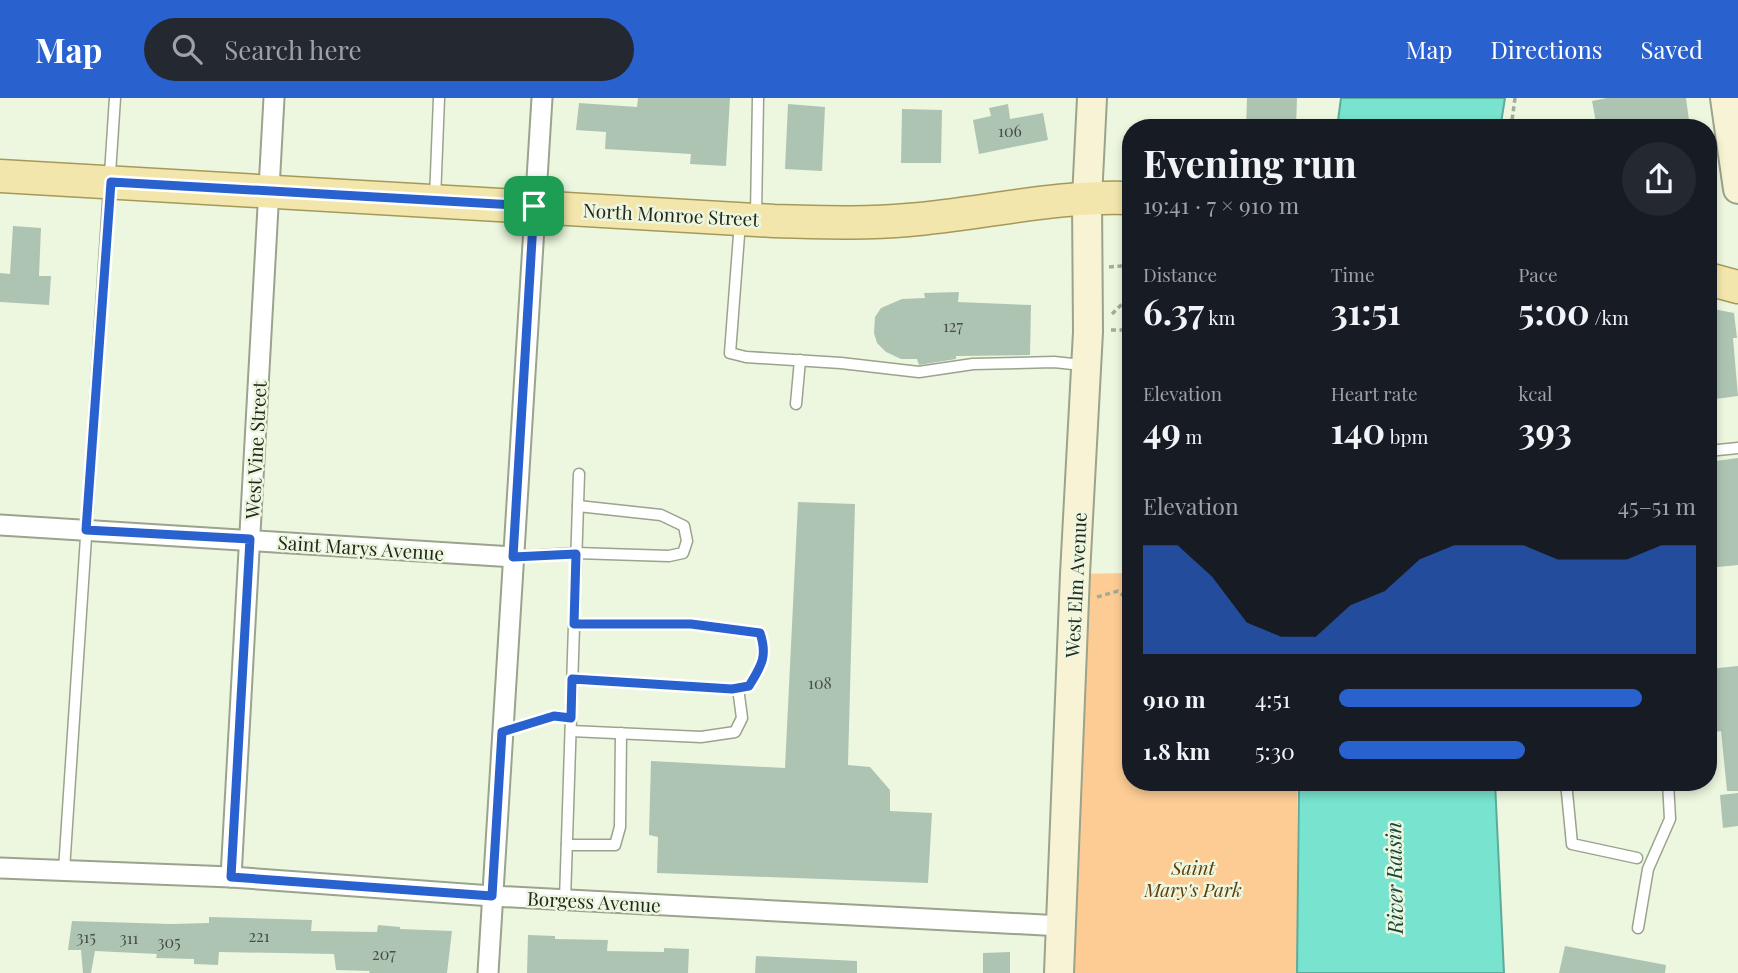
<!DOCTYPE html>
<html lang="en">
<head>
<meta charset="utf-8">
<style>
  :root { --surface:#171b24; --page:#242831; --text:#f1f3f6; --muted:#9ea1a6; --accent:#2962cf }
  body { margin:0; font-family:"Playfair Display",serif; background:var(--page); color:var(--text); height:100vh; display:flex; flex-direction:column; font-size:26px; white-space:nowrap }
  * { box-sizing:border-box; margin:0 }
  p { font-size:23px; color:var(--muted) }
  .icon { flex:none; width:38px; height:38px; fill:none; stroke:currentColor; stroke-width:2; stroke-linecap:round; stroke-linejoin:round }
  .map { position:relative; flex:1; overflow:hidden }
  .drawer { position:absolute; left:1122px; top:21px; width:595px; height:672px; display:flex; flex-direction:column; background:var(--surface); border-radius:28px; box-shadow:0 4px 10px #0003 }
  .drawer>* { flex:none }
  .pin { position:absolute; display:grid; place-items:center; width:60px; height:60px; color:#fff; margin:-30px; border-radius:14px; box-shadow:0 4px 10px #0006 }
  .round { display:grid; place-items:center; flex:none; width:74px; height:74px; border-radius:37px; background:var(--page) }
  .headline { display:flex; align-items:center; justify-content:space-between; height:119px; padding:0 21px }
  h1 { font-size:38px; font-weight:700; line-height:52px }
  .stats { display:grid; grid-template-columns:repeat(3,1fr); gap:10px; height:119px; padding:7px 21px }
  .stats div { display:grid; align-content:center }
  .stats b { font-size:35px; font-weight:700 }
  .stats small { font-size:19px; font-weight:400 }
  .stats p { font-size:19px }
  .chart { height:196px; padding:14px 21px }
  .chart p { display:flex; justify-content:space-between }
  .chart svg { width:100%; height:126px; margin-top:7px; fill:var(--accent); opacity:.7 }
  ul { padding:0 21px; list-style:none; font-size:23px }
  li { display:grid; grid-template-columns:112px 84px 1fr; align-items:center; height:52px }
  li i { height:18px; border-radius:9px; background:var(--accent) }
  header { display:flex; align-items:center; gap:42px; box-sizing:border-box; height:98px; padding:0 35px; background:var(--accent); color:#fff }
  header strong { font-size:33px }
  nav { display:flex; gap:38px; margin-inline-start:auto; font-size:24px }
  .search { width:490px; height:63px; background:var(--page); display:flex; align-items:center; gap:18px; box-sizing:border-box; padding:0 24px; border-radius:38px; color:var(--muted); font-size:26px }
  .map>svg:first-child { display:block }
  .green { fill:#fdcc95 }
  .water { fill:#78e3ce; stroke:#5eab99; stroke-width:2 }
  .building { fill:#aec4b3 }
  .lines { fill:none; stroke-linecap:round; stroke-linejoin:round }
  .lane-casing { stroke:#9aa38c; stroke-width:13 }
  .street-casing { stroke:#9aa38c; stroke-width:23 }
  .secondary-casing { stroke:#9aa38c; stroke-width:32 }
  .primary-casing { stroke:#a59958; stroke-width:35 }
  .path { stroke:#a3ab99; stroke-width:3.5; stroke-dasharray:5 3.5; stroke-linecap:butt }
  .lane { stroke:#fff; stroke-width:10 }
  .street { stroke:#fff; stroke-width:19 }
  .secondary { stroke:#f9f3d6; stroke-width:28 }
  .primary { stroke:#f3e6ad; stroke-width:32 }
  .route-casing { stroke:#fff; stroke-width:14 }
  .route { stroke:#2962cf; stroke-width:9 }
  .labels { text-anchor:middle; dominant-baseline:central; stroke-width:5; stroke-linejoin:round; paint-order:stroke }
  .number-label { font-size:16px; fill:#464e43 }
  .street-label { font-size:19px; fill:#23271e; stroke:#edf7df }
  .park-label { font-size:19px; font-style:italic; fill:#613d07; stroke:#edf7df }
  .water-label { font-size:21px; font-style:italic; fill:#15453d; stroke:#edf7df }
</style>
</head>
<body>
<header>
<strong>Map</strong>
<div class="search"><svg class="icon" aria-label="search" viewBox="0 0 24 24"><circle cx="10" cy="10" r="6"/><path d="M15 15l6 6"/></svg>Search here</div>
<nav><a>Map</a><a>Directions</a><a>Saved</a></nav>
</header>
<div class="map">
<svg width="1738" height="875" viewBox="0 0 1738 875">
  <rect width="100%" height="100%" fill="#edf7df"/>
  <polygon class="green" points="1130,475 1130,684 1297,684 1297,875 1060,875 1075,476"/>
  <g class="water">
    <polygon points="1341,0 1505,0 1501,25 1506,26 1506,30 1337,30"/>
    <polygon points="1299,684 1495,684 1504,875 1297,875"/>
  </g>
  <g class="building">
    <polygon points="638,0 730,0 726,68 690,66 691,56 605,51 606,34 576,32 579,5 637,9"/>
    <polygon points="1247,0 1297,0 1296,30 1246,30"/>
    <polygon points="1607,0 1686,0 1690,30 1597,30 1592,3"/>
    <polygon points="788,6 825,9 822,73 785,71"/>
    <polygon points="1008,6 1010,21 1043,15 1048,42 979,56 973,22 991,18 989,10"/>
    <polygon points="902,11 942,12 941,65 901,65"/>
    <polygon points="13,128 41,130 39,178 51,178 49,207 0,204 0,175 10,176"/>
    <polygon points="959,194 958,204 1031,207 1030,257 956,258 956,261 919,267 917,261 901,261 886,254 877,245 874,235 875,219 881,210 902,201 925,200 924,195"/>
    <polygon points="1708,210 1734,215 1737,240 1733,240 1738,298 1708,302"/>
    <polygon points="1738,360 1738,467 1708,470 1708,364"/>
    <polygon points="798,404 855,406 848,667 870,669 890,692 890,713 932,715 928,785 657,775 658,739 649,737 651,663 785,670"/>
    <polygon points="1738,568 1738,693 1727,693 1721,633 1708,635 1708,616 1710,615 1708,571"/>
    <polygon points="1738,695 1738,728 1723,730 1720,697"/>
    <polygon points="209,819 312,822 311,833 377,834 378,827 400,829 400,831 452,833 447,875 369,875 370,873 336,872 334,856 219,854 218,867 194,866 194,861 156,860 157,856 95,853 91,875 83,875 81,852 68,852 72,823 171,826 209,825"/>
    <polygon points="528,837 555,838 555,841 608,842 607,853 664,854 664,850 689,851 688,875 527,875"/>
    <polygon points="1565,848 1666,867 1665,875 1559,875"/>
    <polygon points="1010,854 1010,875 983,875 983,855"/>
    <polygon points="756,858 857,863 857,875 755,875"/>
  </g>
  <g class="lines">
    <g class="lane-casing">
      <g id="lane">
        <polyline points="435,101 439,0"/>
        <polyline points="756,117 758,0"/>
        <polyline points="740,124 730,255 746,259 841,265 919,274 973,266 1054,264 1082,267"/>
        <polyline points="796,306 800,262"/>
        <polyline points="1708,353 1738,350"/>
        <polyline points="513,459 576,455 669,458 683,455 687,443 684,428 661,417 578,408"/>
        <path d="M 572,581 L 732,591 L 749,588 C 761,568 768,559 760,535 L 691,526 L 574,526"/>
        <polyline points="571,633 701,639 735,634 742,620 738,590"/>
        <polyline points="502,634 554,618 571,619"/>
        <polyline points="1566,684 1572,746 1637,760"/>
        <polyline points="567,747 615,747 620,729 621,635"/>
        <polyline points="64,772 115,0"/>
        <polyline points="565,802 579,376"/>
        <polyline points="1638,830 1648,771 1670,721 1668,684"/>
      </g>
    </g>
    <g class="street-casing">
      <g id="street">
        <polyline points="0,427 513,459"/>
        <polyline points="0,770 231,779 492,798 1062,828"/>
        <polyline points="231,779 274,0"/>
        <polyline points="488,875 542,0"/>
      </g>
    </g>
    <g class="secondary-casing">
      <g id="secondary">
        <polyline points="1725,0 1738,91"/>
        <polyline points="1059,875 1075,476 1088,234 1087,100 1092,0"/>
      </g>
    </g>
    <g class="primary-casing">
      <g id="primary">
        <path d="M 0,78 L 774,123 C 819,124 864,126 908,122 C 982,116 1056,97 1130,100"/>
        <polyline points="1708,181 1738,189"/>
      </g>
    </g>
    <g class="path">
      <polyline points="1511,30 1515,0"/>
      <polyline points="1123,164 1130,173"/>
      <polyline points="1109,169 1121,168 1130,157"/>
      <polyline points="1112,216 1130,198"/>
      <polyline points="1111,232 1130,232"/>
      <polyline points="1097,499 1118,493 1127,501 1130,497"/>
    </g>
    <use href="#lane" class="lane"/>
    <use href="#street" class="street"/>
    <use href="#secondary" class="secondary"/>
    <use href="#primary" class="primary"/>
  </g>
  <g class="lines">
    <g class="route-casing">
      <path id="route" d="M 111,84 L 534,108 L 513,459 L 576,456 L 574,526 L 691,526 L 760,535 C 768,559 761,568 749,588 L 732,591 L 572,581 L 571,620 L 554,618 L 502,634 L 492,798 L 231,779 L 250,441 L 86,432 Z"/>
    </g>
    <use href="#route" class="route"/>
  </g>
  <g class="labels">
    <g class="number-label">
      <text x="1010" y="32">106</text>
      <text x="953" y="227">127</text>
      <text x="820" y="584">108</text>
      <text x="259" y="837">221</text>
      <text x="86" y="838">315</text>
      <text x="129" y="839">311</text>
      <text x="169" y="843">305</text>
      <text x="384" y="855">207</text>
    </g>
    <g class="street-label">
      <text transform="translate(671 116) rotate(3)">North Monroe Street</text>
      <text transform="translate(255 352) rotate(-87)">West Vine Street</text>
      <text transform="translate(361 449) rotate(4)">Saint Marys Avenue</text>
      <text transform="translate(1075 487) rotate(-87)">West Elm Avenue</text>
      <text transform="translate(594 803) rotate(3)">Borgess Avenue</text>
    </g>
    <g class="park-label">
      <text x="1193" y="769">Saint<tspan x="1193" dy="22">Mary's Park</tspan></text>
    </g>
    <g class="water-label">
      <text transform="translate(1393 780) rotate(-91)">River Raisin</text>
    </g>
  </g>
</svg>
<div class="pin" style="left:534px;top:108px;background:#1e9e55"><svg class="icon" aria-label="arrive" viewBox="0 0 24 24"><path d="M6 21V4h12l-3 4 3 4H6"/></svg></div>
<section class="drawer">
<div class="headline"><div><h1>Evening run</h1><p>19:41 · 7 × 910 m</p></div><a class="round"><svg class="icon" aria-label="share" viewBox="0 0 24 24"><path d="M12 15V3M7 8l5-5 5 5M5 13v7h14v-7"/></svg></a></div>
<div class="stats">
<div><p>Distance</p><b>6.37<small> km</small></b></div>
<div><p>Time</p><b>31:51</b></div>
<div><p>Pace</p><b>5:00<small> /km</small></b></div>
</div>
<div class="stats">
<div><p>Elevation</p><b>49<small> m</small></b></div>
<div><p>Heart rate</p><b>140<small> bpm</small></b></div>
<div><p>kcal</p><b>393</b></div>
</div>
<div class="chart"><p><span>Elevation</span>45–51 m</p>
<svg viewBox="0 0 160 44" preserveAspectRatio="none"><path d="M0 44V6L10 6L20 17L30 33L40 38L50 38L60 27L70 22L80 11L90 6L100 6L110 6L120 11L130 11L140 11L150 6L160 6V44z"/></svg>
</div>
<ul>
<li><b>910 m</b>4:51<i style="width:85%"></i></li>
<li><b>1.8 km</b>5:30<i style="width:52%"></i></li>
</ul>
</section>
</div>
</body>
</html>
